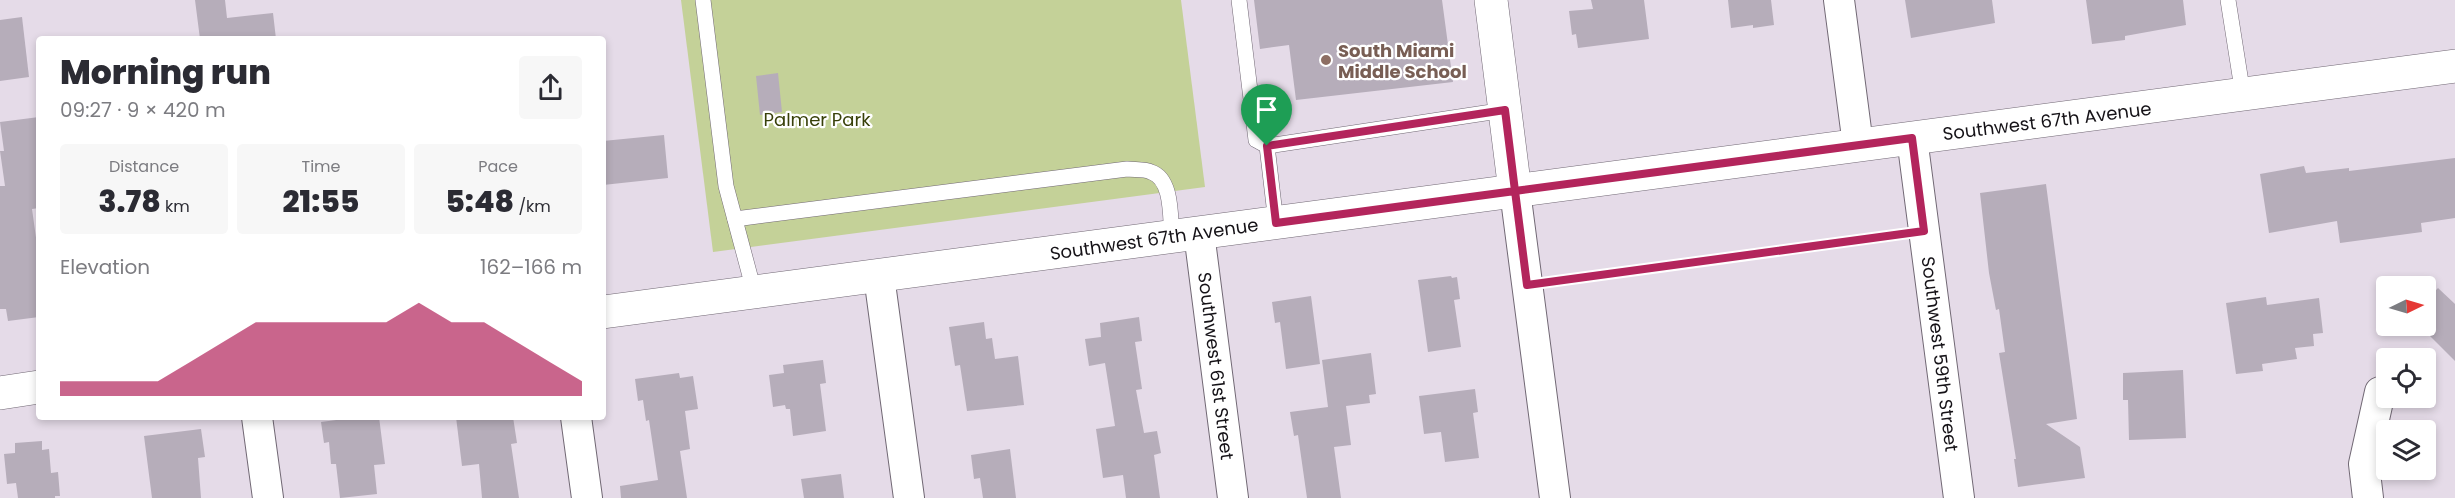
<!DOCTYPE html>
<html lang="en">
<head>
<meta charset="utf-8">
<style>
  :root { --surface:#fff; --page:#f7f7f7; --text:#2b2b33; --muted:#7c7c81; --accent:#b3255c }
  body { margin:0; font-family:Poppins,sans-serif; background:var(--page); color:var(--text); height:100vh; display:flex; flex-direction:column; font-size:22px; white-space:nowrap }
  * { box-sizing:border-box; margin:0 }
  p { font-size:20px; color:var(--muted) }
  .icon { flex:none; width:33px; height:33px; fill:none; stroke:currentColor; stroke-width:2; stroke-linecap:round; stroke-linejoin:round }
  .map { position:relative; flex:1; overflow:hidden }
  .panel { position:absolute; left:36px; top:36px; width:570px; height:384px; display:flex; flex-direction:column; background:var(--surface); border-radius:6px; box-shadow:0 3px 9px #0003 }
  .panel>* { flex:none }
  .needle { width:39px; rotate:85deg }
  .fabs { position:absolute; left:2376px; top:276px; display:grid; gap:12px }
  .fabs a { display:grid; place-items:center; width:60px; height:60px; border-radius:6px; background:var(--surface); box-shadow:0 3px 9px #0003; font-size:30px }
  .pin { position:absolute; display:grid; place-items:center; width:51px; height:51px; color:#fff; margin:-62px -26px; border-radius:50% 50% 50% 0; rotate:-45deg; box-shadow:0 0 6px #0007 }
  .pin .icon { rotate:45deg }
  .round { display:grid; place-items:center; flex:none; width:63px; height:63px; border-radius:6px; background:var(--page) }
  .headline { display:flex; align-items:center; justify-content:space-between; height:102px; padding:0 24px }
  h1 { font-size:33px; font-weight:800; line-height:45px }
  .figures { display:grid; grid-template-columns:repeat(3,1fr); gap:9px; height:102px; padding:6px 24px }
  .figures div { display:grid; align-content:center; border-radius:6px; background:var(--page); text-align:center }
  .figures b { font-size:30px; font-weight:800 }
  .figures small { font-size:16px; font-weight:400 }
  .figures p { font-size:16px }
  .chart { height:168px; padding:12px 24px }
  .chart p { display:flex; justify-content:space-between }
  .chart svg { width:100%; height:108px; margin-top:6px; fill:var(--accent); opacity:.7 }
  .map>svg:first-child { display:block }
  .green { fill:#c4d198 }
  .building { fill:#b6adba }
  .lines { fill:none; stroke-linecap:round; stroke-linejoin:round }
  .service-casing { stroke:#716874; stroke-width:16 }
  .minor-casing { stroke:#716874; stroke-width:32 }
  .tertiary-casing { stroke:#716874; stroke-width:34 }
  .secondary-casing { stroke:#716874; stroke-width:34 }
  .path { stroke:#a199a4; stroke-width:4; stroke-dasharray:3 3; stroke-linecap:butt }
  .service { stroke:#fff; stroke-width:15 }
  .minor { stroke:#fff; stroke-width:30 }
  .tertiary { stroke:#fff; stroke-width:33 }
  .secondary { stroke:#fff; stroke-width:33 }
  .route-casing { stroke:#fff; stroke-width:12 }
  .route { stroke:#b3255c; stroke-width:8 }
  .education-dot { fill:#8d6e63; stroke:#fff; stroke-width:2 }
  .labels { text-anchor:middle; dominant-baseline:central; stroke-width:4.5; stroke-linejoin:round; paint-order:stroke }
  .education-label { font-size:18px; font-weight:bold; fill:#785e54; stroke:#fff; text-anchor:start }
  .park-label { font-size:18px; fill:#384009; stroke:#fff }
  .street-label { font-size:18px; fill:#151217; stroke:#fff }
</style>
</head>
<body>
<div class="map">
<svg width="2455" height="498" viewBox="0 0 2455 498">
  <rect width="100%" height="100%" fill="#e5dbe8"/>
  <polygon class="green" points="681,0 1181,0 1205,187 713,252"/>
  <g class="building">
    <polygon points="195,0 225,0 227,18 273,13 276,39 200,39"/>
    <polygon points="1254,0 1442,0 1453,82 1296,100 1289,45 1260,49"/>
    <polygon points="1591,0 1644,0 1649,39 1578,48 1576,34 1572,35 1569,11 1593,9"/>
    <polygon points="1728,0 1771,0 1774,25 1753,28 1753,25 1731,28"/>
    <polygon points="1905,0 1992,0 1995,23 1911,38"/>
    <polygon points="2086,0 2183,0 2186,25 2125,36 2125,40 2092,44"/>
    <polygon points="22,17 29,77 0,81 0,20"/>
    <polygon points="778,73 782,112 760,115 756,76"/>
    <polygon points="39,117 39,208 32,209 39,259 39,317 8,321 6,309 0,309 0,186 5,186 0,151 4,151 0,122"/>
    <polygon points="664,135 668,178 603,185 603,141"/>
    <polygon points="2455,158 2455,218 2421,223 2422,232 2340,243 2337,221 2269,233 2260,174 2304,166 2306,173 2349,168 2349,171"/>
    <polygon points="2046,184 2077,419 2046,424 2080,447 2085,478 2018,487 2014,459 2016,459 1999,353 2005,352 1999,309 1996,310 1989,273 1980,193"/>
    <polygon points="1451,276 1452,278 1457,277 1460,299 1454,300 1461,347 1428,352 1418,280"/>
    <polygon points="2438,288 2455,304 2455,361 2426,332 2426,301"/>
    <polygon points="1311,296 1320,364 1286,369 1280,322 1275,323 1272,302"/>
    <polygon points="2266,297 2267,305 2319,298 2323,333 2313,334 2314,346 2295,348 2297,359 2262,364 2263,371 2236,374 2226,303"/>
    <polygon points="1139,317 1142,341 1135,342 1142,389 1136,390 1144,433 1157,431 1161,453 1154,455 1160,498 1126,498 1123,475 1103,478 1096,429 1115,426 1105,363 1089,366 1085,339 1101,337 1100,323"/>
    <polygon points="984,322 986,339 992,338 995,359 1018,356 1024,405 967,411 960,365 955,366 949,327"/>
    <polygon points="1371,353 1376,394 1369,395 1370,403 1346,406 1351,445 1334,447 1341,498 1307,498 1298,435 1294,436 1290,412 1328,407 1322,360"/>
    <polygon points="823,360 826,383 820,384 826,431 793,436 790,409 786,409 785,405 773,407 769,375 784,373 783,365"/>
    <polygon points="2183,370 2186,438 2129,440 2128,400 2123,400 2123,373"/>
    <polygon points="679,373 680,378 693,376 698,409 685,411 690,449 680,451 687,498 621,498 620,486 658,480 649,420 646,421 643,400 638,401 635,379"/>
    <polygon points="1475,389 1478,412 1473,413 1479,458 1445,462 1441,432 1424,434 1419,396"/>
    <polygon points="359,417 379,417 385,464 374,465 377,494 340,498 336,464 331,464 329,442 324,443 321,422"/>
    <polygon points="456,417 513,417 517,443 511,444 519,498 482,498 479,464 462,466"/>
    <polygon points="201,429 205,457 198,458 201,498 152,498 144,436"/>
    <polygon points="42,441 42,450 49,449 51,473 58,472 60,496 55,496 55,498 18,498 16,483 7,484 4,454 15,453 15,443"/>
    <polygon points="1010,449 1016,498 983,498 980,478 974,479 971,455"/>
    <polygon points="841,474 844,498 804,498 801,479"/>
  </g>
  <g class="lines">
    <g class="service-casing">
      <g id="service">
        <polyline points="703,0 726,186 754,291"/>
        <polyline points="1239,0 1256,140 1267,146 1505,110"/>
        <polyline points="2228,0 2243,95"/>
        <polyline points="1267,146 1276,223"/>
        <path d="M 735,219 L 1127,169 C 1135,170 1145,169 1151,172 C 1173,179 1170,218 1172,237"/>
      </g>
    </g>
    <g class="minor-casing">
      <g id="minor">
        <polyline points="1839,0 1858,145"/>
        <polyline points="1912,138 1959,498"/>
        <polyline points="1515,191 1555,498"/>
        <polyline points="1199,233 1233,498"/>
        <polyline points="879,276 909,498"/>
        <polyline points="257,417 268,498"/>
        <polyline points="576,417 587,498"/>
        <polyline points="2368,498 2364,464 2380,392"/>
      </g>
    </g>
    <g class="tertiary-casing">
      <polyline id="tertiary" points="1491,0 1515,191"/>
    </g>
    <g class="secondary-casing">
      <g id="secondary">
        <polyline points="603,312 2455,66"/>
        <polyline points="0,393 39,387"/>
      </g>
    </g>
    <polyline class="path" points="1554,282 1898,235"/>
    <use href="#service" class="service"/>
    <use href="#minor" class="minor"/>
    <use href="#tertiary" class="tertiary"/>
    <use href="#secondary" class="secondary"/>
  </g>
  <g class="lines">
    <g class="route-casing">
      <polyline id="route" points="1267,146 1276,223 1515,191 1527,285 1924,231 1912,138 1515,191 1505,110 1267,146"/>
    </g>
    <use href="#route" class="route"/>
  </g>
  <circle class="education-dot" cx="1326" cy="60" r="6"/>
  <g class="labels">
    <g class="education-label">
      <text x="1338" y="50">South Miami<tspan x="1338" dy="21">Middle School</tspan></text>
    </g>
    <g class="park-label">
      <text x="817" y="119">Palmer Park</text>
    </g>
    <g class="street-label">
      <text transform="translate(2047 121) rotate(-7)">Southwest 67th Avenue</text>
      <text transform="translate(1154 239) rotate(-8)">Southwest 67th Avenue</text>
      <text transform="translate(1940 354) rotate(83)">Southwest 59th Street</text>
      <text transform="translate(1216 366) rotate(83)">Southwest 61st Street</text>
    </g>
  </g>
</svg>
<div class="fabs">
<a><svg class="needle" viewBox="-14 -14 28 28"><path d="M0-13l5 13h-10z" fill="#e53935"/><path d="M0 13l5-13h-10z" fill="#7c7c81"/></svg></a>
<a><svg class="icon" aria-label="locate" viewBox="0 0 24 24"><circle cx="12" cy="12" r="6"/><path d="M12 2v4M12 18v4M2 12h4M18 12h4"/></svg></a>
<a><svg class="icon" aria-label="layers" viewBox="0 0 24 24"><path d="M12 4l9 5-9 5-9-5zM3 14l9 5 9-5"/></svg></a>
</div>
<div class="pin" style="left:1267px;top:146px;background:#1e9e55"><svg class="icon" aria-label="arrive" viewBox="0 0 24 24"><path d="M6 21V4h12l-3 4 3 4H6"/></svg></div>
<section class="panel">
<div class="headline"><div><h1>Morning run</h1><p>09:27 · 9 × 420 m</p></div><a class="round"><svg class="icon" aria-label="share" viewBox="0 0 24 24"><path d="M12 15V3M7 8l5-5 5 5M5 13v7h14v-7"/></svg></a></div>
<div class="figures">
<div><p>Distance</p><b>3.78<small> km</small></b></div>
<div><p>Time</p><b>21:55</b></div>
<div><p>Pace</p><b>5:48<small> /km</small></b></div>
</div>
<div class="chart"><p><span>Elevation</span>162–166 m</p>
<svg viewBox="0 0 160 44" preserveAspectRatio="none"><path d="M0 44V38L10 38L20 38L30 38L40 30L50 22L60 14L70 14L80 14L90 14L100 14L110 6L120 14L130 14L140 22L150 30L160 38V44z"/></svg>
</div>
</section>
</div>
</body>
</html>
